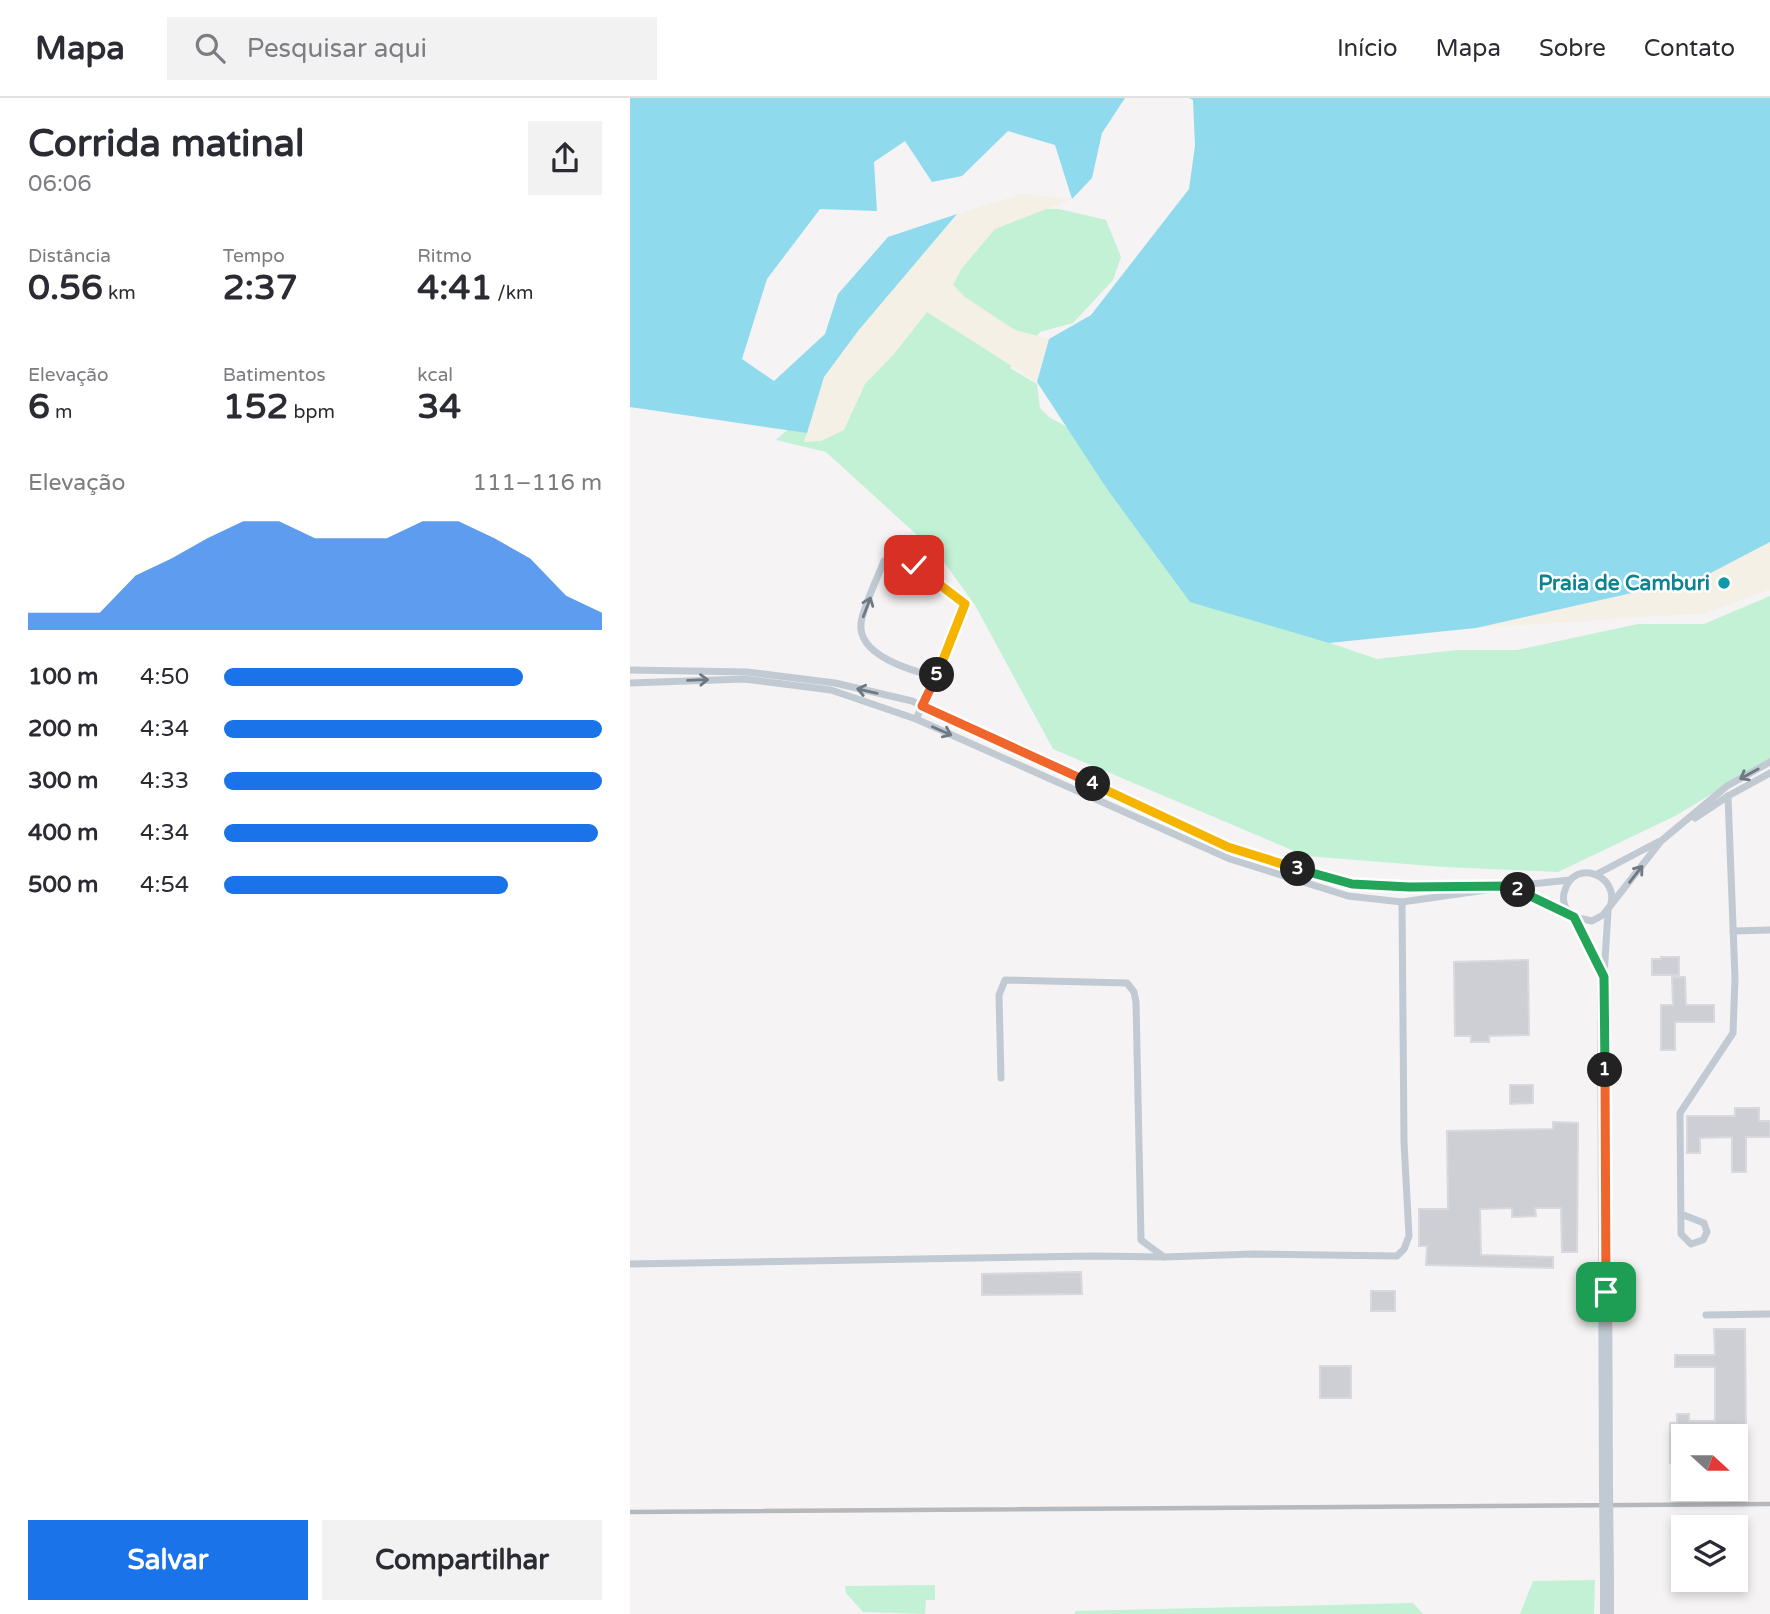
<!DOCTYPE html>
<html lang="pt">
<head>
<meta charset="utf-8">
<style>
  :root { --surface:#fff; --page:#f2f2f3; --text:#2b2b33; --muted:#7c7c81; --line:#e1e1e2; --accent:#1a73e8 }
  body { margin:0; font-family:"Varela Round",sans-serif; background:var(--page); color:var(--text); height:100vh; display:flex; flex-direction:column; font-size:26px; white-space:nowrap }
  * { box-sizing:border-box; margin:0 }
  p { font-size:23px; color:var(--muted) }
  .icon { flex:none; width:38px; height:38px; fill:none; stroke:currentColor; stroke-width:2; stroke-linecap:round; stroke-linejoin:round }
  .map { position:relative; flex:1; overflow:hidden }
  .details { display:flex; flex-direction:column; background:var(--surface); width:630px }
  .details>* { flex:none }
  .needle { width:46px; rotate:111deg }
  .controls { position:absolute; left:1041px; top:1326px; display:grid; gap:14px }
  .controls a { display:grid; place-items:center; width:77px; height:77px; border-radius:0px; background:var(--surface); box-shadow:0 4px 10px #0003; font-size:35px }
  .pin { position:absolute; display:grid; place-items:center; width:60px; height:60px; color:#fff; margin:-30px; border-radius:14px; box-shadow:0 4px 10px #0006 }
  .km { position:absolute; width:35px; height:35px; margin:-18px; border-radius:50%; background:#222; color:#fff; font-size:19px; line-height:35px; text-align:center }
  .round { display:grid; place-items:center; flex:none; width:74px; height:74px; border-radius:0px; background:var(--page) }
  .head { display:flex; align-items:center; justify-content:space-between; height:119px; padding:0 28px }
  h1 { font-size:38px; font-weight:700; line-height:52px }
  .metrics { display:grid; grid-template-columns:repeat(3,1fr); gap:10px; height:119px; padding:7px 28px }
  .metrics div { display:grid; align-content:center }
  .metrics b { font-size:35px; font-weight:700 }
  .metrics small { font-size:19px; font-weight:400 }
  .metrics p { font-size:19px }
  .chart { height:196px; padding:14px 28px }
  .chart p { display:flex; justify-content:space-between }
  .chart svg { width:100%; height:126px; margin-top:7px; fill:var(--accent); opacity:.7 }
  .cta { display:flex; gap:14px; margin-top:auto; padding:14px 28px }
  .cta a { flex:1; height:80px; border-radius:0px; background:var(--accent); color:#fff; font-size:28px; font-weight:700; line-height:80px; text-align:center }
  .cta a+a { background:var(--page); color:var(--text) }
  ul { padding:0 28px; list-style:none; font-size:23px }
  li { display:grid; grid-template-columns:112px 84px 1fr; align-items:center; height:52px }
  li i { height:18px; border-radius:9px; background:var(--accent) }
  header { display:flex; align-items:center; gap:42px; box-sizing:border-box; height:98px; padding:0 35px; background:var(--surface); border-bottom:2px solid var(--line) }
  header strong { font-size:33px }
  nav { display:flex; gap:38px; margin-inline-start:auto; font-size:24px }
  .search { width:490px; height:63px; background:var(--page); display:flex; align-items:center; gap:18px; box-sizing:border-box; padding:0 24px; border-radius:0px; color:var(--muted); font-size:26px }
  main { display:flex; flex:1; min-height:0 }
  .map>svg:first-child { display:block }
  .green { fill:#c3f1d5 }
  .sand { fill:#f5f0e5 }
  .water { fill:#90daee }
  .building { fill:#cdcfd5; stroke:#d7d9de; stroke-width:2 }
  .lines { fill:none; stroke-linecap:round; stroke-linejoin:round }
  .lane { stroke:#c1cad2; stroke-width:7 }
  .street { stroke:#c1cad2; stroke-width:14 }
  .rail { stroke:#b5b8bd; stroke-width:4.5 }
  .street-bridge { stroke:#c1cad2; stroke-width:14 }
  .oneway { stroke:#6e7983 }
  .split-1-casing { stroke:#fff; stroke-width:14 }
  .split-2-casing { stroke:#fff; stroke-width:14 }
  .split-3-casing { stroke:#fff; stroke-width:14 }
  .split-4-casing { stroke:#fff; stroke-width:14 }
  .split-5-casing { stroke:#fff; stroke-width:14 }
  .split-6-casing { stroke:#fff; stroke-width:14 }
  .split-1 { stroke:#f0652b; stroke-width:9 }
  .split-2 { stroke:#22a559; stroke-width:9 }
  .split-3 { stroke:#22a559; stroke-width:9 }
  .split-4 { stroke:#f5b400; stroke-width:9 }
  .split-5 { stroke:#f0652b; stroke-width:9 }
  .split-6 { stroke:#f5b400; stroke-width:9 }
  .culture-dot { fill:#0f9aa8; stroke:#fff; stroke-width:2.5 }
  .labels { text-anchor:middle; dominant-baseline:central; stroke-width:5; stroke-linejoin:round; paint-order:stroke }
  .culture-label { font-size:21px; font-weight:bold; fill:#0d838f; stroke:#fff; text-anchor:end }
</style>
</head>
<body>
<header>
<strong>Mapa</strong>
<div class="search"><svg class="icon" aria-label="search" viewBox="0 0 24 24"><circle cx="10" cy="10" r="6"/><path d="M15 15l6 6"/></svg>Pesquisar aqui</div>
<nav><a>Início</a><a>Mapa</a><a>Sobre</a><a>Contato</a></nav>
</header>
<main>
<section class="details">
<div class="head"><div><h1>Corrida matinal</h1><p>06:06</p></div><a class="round"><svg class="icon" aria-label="share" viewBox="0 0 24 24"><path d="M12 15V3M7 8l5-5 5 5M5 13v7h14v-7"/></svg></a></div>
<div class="metrics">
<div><p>Distância</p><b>0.56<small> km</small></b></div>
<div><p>Tempo</p><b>2:37</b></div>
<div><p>Ritmo</p><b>4:41<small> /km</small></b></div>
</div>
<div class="metrics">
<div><p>Elevação</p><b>6<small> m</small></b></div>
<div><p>Batimentos</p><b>152<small> bpm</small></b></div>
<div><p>kcal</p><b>34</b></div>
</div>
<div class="chart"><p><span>Elevação</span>111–116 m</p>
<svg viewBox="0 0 160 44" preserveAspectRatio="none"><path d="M0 44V38L10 38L20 38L30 25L40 19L50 12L60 6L70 6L80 12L90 12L100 12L110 6L120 6L130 12L140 19L150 32L160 38V44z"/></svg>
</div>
<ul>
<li><b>100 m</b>4:50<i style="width:79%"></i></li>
<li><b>200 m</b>4:34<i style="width:100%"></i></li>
<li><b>300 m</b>4:33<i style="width:100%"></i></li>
<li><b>400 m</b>4:34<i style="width:99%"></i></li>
<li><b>500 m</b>4:54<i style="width:75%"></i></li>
</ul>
<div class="cta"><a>Salvar</a><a>Compartilhar</a></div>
</section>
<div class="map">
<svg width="1140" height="1516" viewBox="0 0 1140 1516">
  <rect width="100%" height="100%" fill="#f5f3f3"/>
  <g class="green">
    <polygon points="365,110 429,111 476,122 491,159 483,182 443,225 410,234 380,270 407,286 410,310 419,319 449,336 569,492 618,521 685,540 747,561 827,552 887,552 1008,526 1074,526 1140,498 1140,661 1045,718 928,774 814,769 676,758 423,651 345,507 309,457 196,354 146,342 210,286"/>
    <polygon points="965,1482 964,1516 890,1516 903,1483"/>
    <polygon points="305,1487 305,1502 296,1502 295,1516 233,1514 216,1495 215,1488"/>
    <polygon points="783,1505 793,1516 445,1516 445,1513"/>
  </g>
  <g class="sand">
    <polygon points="392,96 442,101 365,131 332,170 323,187 335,199 385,232 419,241 407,284 297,214 264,256 235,286 214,332 191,343 174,344 194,279 228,233 327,116"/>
    <polygon points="1140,444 1140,491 1077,515 846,530 1073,479"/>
  </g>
  <g class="water">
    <polygon points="0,0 495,0 472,35 462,80 442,101 425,47 378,33 332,78 302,84 275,43 244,64 247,113 190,111 137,181 112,261 144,283 195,236 208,196 258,139 327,116 228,233 194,279 177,335 0,309"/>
    <polygon points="559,0 1140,0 1140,444 1073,479 846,530 699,545 560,504 477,391 407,284 419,241 461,217 559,91 565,48 563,2"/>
  </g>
  <g class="building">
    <polygon points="1031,859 1049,859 1049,877 1022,877 1022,861 1031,861"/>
    <polygon points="898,862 899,937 859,938 859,944 841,944 841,938 825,938 824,864"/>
    <polygon points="1042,879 1055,879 1056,907 1084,907 1084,924 1045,924 1045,952 1031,952 1031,907 1043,907"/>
    <polygon points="880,987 903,987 903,1005 880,1006"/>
    <polygon points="1105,1010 1129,1010 1129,1023 1140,1023 1140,1039 1116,1039 1116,1074 1102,1074 1102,1039 1070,1040 1070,1055 1057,1055 1057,1018 1105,1018"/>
    <polygon points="923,1024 948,1025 947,1154 932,1154 931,1110 905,1110 906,1118 882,1119 882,1110 850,1111 851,1157 923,1159 923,1170 796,1167 797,1148 789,1148 789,1111 818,1111 817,1033 923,1031"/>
    <polygon points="451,1174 452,1196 352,1197 352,1176"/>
    <rect x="741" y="1193" width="24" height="20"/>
    <polygon points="1084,1231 1115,1231 1116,1339 1054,1339 1054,1365 1040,1365 1040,1325 1047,1325 1047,1316 1059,1316 1059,1323 1085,1323 1085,1269 1045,1269 1045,1257 1085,1257"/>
    <rect x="690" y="1268" width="31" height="32"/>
  </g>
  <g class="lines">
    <g class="lane">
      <polyline points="0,572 117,574 205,585 282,603 599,749 722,786 779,789 879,788 941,817"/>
      <polyline points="0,585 114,581 201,592 286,621 600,761 718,798 772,804 863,791"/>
      <path d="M 286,621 L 306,579 L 335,506 L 284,467 L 254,463 C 248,479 233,509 231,525 C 227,558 283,573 306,579"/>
      <polyline points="1065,720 1098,698 1140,675"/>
      <polyline points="967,776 1028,744"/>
      <polyline points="882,788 940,782"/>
      <polyline points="944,819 962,823 973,817 1031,743 1097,688 1140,664"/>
      <polyline points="1103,833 1140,832"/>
      <polyline points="974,878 978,813"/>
      <path d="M 974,879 C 964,860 956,838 944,821 C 941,816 937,813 935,808 C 933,803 933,797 935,792 C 944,761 988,776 981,806"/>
      <polyline points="371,980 369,897 375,882 497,885 504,894 506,904 511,1142 534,1159 624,1156 767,1158 774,1151 779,1138 774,1044 772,804"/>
      <polyline points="1051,1116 1074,1125 1077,1134 1073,1142 1061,1146 1051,1136 1050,1015 1103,935 1105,880 1098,698"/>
      <polyline points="0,1166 465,1158 533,1159"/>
      <polyline points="1076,1217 1140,1216"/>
    </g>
    <g class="street">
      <polyline points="974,879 976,1390"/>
      <polyline points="977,1480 977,1516"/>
    </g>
    <polyline class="rail" points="0,1414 1140,1406"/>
    <polyline class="street-bridge" points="976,1390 977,1480"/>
  </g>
  <defs><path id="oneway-shaft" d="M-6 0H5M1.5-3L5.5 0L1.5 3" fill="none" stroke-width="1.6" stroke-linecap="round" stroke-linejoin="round" transform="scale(1.75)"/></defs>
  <g class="oneway">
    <use href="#oneway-shaft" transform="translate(237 509) rotate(-69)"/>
    <use href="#oneway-shaft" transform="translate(68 582) rotate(-2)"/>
    <use href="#oneway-shaft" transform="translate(237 593) rotate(-167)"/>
    <use href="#oneway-shaft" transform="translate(312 633) rotate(24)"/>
    <use href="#oneway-shaft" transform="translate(1119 676) rotate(151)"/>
    <use href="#oneway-shaft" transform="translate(1006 776) rotate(-52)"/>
  </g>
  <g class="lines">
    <g class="split-1-casing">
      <polyline id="split-1" points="975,972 976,1194"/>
    </g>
    <g class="split-2-casing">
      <polyline id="split-2" points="888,792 944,819 974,879 975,972"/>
    </g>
    <g class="split-3-casing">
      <polyline id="split-3" points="668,771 722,786 779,789 879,788 888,792"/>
    </g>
    <g class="split-4-casing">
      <polyline id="split-4" points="463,686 598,749 668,771"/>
    </g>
    <g class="split-5-casing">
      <polyline id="split-5" points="307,577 292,608 463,686"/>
    </g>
    <g class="split-6-casing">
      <polyline id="split-6" points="284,467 335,506 307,577"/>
    </g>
    <use href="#split-1" class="split-1"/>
    <use href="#split-2" class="split-2"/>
    <use href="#split-3" class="split-3"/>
    <use href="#split-4" class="split-4"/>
    <use href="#split-5" class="split-5"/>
    <use href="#split-6" class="split-6"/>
  </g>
  <circle class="culture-dot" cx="1094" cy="485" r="7"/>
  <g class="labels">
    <g class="culture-label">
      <text x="1080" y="485">Praia de Camburi</text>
    </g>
  </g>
</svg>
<div class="controls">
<a><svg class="needle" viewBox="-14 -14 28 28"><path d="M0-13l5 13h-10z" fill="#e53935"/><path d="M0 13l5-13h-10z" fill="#7c7c81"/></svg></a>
<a><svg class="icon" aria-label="layers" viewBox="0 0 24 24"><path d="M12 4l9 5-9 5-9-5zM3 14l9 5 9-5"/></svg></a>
</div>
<div class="pin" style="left:976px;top:1194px;background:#1e9e55"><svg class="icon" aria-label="arrive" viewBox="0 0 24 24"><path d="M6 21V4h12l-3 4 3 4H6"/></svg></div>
<div class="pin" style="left:284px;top:467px;background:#d93025"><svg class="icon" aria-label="check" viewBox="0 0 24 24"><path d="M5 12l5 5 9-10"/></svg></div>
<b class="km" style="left:975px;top:972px">1</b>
<b class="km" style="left:888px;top:792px">2</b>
<b class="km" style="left:668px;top:771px">3</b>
<b class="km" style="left:463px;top:686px">4</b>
<b class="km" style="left:307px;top:577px">5</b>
</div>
</main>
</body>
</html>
